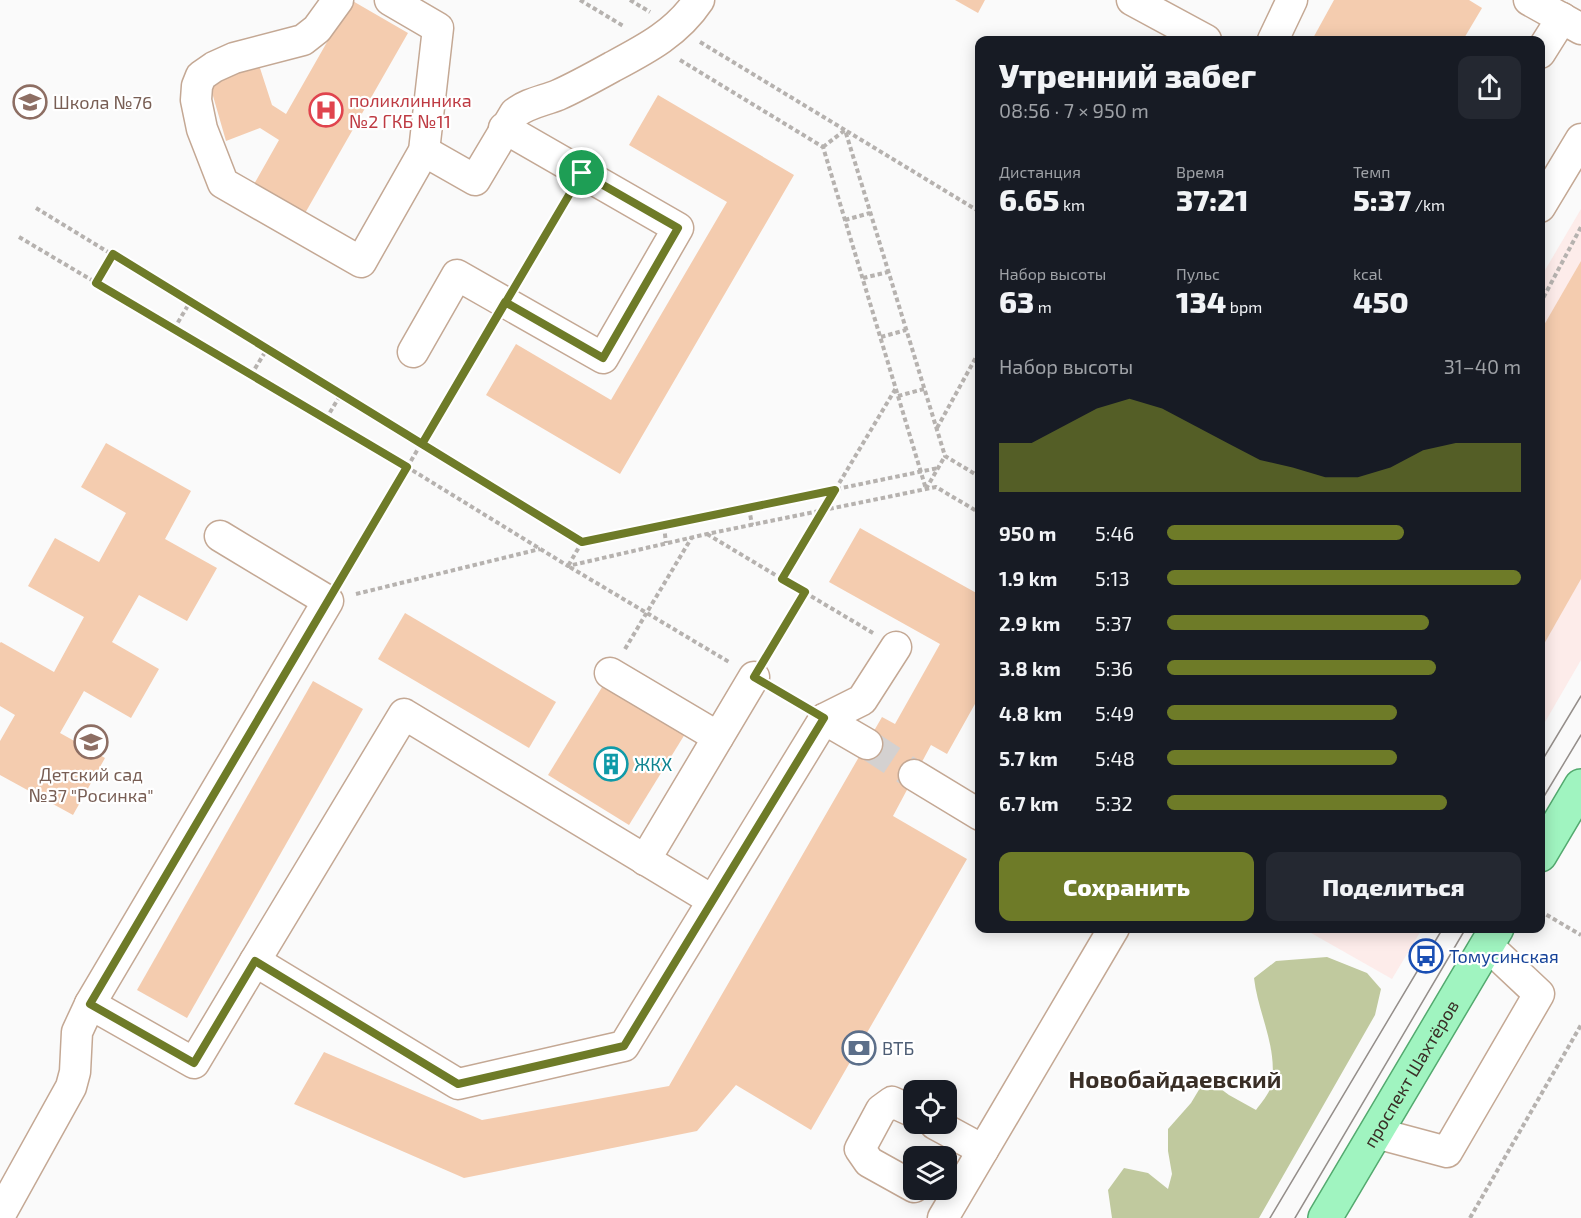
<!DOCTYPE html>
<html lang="ru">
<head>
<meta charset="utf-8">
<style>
  :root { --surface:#171b24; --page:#242831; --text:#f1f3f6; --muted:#9ea1a6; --accent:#6e7b28 }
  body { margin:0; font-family:"Exo 2",sans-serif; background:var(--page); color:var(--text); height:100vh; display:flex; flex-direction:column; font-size:22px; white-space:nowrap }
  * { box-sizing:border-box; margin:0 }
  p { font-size:20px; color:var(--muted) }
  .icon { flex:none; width:33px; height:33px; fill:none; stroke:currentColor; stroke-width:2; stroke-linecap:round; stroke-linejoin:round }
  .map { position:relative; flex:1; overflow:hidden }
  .drawer { position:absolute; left:975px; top:36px; width:570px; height:897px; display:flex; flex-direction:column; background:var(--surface); border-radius:12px; box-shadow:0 3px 15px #0003 }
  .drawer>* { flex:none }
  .controls { position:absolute; left:903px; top:1080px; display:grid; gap:12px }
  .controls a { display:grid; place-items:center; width:54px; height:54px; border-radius:12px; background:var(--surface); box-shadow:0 3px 15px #0003; font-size:30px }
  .pin { position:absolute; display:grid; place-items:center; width:51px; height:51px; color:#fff; margin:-26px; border:3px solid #fff; border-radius:50%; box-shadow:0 2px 6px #0007 }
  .round { display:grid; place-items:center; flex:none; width:63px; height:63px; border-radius:12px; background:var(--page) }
  .overview { display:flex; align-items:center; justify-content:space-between; height:102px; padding:0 24px }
  h1 { font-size:33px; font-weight:800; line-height:45px }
  .stats { display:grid; grid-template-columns:repeat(3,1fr); gap:9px; height:102px; padding:6px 24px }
  .stats div { display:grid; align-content:center }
  .stats b { font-size:30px; font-weight:800 }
  .stats small { font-size:16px; font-weight:400 }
  .stats p { font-size:16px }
  .chart { height:168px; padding:12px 24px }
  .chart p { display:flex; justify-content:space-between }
  .chart svg { width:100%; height:108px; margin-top:6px; fill:var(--accent); opacity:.7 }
  .primary-button { display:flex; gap:12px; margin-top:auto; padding:12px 24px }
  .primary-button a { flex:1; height:69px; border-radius:12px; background:var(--accent); color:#fff; font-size:24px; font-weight:800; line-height:69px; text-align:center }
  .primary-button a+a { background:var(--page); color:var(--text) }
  ul { padding:0 24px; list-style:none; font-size:20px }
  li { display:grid; grid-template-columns:96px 72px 1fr; align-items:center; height:45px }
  li i { height:15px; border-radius:8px; background:var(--accent) }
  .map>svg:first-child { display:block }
  .commercial { fill:#fdecea }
  .forest { fill:#c0c99e }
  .building { fill:#f4ccaf }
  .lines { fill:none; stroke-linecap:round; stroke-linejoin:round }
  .minor-tunnel { stroke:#d4d1d0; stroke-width:30; stroke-dasharray:30 15; stroke-linecap:butt }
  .minor-casing { stroke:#c4a894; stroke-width:33 }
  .major-casing { stroke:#53aa6f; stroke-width:36 }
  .path { stroke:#b6b2af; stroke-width:4; stroke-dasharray:4.5 3; stroke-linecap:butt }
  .minor { stroke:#fff; stroke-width:30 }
  .major { stroke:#a0f4c0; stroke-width:33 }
  .tram { stroke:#948e8a; stroke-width:1.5 }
  .route-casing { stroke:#fff; stroke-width:12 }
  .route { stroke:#6e7b28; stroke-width:8 }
  .labels { text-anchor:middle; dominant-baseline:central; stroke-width:4.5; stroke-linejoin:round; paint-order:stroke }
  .health-label { font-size:18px; fill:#be3a42; stroke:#fff; text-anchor:start }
  .education-label { font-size:18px; fill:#785e54; stroke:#fff; text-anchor:start }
  .culture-label { font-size:18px; fill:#0d838f; stroke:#fff; text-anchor:start }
  .transit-label { font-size:18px; fill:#164399; stroke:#fff; text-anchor:start }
  .service-label { font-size:18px; fill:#4e5e75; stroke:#fff; text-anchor:start }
  .street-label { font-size:18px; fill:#3a2f27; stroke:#fff }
  .district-label { font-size:24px; font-weight:bold; fill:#3a2f27; stroke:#fff }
</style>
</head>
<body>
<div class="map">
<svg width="1581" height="1218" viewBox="0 0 1581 1218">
  <rect width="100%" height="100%" fill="#fafafa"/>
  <g class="commercial">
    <polygon points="1581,209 1581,660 1541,729 1541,277"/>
    <polygon points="1304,929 1422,929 1392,979"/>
  </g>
  <path class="forest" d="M 1327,957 L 1367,973 L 1381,989 L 1375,1015 L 1259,1218 L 1112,1218 L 1108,1190 L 1124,1168 L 1148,1173 L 1168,1189 L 1172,1174 L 1168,1151 L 1168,1129 L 1191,1103 L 1206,1078 L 1229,1095 L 1256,1110 C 1261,1103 1269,1094 1271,1086 C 1279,1049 1258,1014 1254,978 L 1276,961 Z"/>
  <g class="building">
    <polygon points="351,0 408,33 300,222 249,193 279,140 260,128 226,141 209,82 259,65 272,105 286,114"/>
    <polygon points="955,0 985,0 978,13"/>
    <polygon points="1334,0 1469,0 1482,8 1463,40 1312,40"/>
    <polygon points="658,95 794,175 620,474 486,395 516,344 611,400 727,202 629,145"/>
    <polygon points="1581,261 1581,579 1544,644 1540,643 1540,332"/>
    <polygon points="106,443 191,491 165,539 217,568 187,621 139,595 112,642 159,669 131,718 84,691 60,733 105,758 73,815 0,775 0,741 15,715 0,706 0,643 1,642 54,672 84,617 28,586 55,538 99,562 126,513 81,487"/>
    <polygon points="860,528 980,595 980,695 947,754 931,745 893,816 967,859 811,1130 736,1085 697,1131 464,1178 294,1104 324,1052 482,1120 669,1086 882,717 895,724 940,644 829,582"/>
    <polygon points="405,613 556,702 529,748 378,659"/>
    <polygon points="313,681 363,709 187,1018 137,990"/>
    <polygon points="604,684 685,734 629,825 548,775"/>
  </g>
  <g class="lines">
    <polyline class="minor-tunnel" points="867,744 914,775"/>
    <g class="minor-casing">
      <g id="minor">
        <polyline points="338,0 317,29 303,40 234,58 214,67 201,76 197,86 196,100 202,129 223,183 361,262 424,151 438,28 390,0"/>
        <polyline points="1132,0 1206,40"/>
        <polyline points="1529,0 1581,29"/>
        <polyline points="1273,40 1292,0"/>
        <polyline points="1540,53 1562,18"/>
        <path d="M 424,151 L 475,180 L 515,113 C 528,103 543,101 558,95 C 576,87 594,77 612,67 C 646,49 677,33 699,0"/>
        <polyline points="1540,207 1581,139"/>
        <polyline points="413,352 457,275 603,358 678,228 504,128"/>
        <polyline points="610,673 718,737"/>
        <polyline points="824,719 862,700 896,647"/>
        <polyline points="914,775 980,815"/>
        <polyline points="645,860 754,677"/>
        <polyline points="255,961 404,714 712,900"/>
        <polyline points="90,1004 328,601 220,536"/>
        <polyline points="914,1112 892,1102 881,1110 860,1149 869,1162 914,1187"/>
        <polyline points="935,1124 983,1150"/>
        <polyline points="1376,1133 1447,1152 1539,994 1487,945"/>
        <polyline points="0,1215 71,1087 75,1072 77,1032 90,1004 194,1063 255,961 458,1084 624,1046 824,719 867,744"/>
        <polyline points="943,1218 1114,928"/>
      </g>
    </g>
    <g class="major-casing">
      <g id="major">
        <polyline points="1540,855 1581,786"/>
        <path id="s1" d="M 1325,1218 L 1497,928"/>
      </g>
    </g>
    <g class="path">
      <polyline points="580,0 625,27"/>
      <polyline points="630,0 650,12"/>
      <polyline points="700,42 845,130 945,456 980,477"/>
      <polyline points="680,60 823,147 926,489"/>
      <polyline points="823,147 845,130 980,212"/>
      <polyline points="36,208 582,542 938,468"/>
      <polyline points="845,220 870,213"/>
      <polyline points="19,237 407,467 568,566 707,534 936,487 980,513"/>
      <polyline points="520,278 568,197"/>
      <polyline points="863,278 888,272"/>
      <polyline points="96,283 113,254"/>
      <polyline points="1540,304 1581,227"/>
      <polyline points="174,329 190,302"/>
      <polyline points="881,337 906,330"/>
      <polyline points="251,375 267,349"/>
      <polyline points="898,396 924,389"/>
      <polyline points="326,419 341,394"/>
      <polyline points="937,428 980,350"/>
      <polyline points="926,489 945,456"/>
      <polyline points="749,508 752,525"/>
      <polyline points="664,526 666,543"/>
      <polyline points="707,534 782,579"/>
      <polyline points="582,542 568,566 729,662"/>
      <polyline points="342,577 491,326"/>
      <polyline points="356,594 540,549"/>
      <polyline points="873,633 782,579 896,388"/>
      <polyline points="625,649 692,537"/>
      <polyline points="768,653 805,592"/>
      <polyline points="777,691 799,704"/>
      <polyline points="1540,911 1581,935"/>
      <polyline points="1470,1218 1581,1025"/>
    </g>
    <use href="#minor" class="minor"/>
    <use href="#major" class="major"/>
    <g class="tram">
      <polyline points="1540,764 1581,696"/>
      <polyline points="1540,803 1581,735"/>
      <polyline points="1270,1218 1443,928"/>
      <polyline points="1295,1218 1466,928"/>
    </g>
  </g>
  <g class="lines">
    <g class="route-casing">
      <polyline id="route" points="582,173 422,444 113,254 96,283 407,467 90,1004 194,1063 255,961 458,1084 624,1046 824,718 754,677 805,592 782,579 835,490 582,542 422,444 505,302 603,358 678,228 582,173"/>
    </g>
    <use href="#route" class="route"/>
  </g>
  <defs>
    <g id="school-ring" transform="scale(1.725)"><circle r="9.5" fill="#fff" stroke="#8d6e63" stroke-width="1.5"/><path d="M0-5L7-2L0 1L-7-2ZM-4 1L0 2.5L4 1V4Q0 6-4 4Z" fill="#8d6e63"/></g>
    <g id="hospital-ring" transform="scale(1.725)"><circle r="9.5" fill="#fff" stroke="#e0444e" stroke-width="1.5"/><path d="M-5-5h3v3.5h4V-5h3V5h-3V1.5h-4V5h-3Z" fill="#e0444e"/></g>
    <g id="building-ring" transform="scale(1.725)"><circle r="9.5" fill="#fff" stroke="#0f9aa8" stroke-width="1.5"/><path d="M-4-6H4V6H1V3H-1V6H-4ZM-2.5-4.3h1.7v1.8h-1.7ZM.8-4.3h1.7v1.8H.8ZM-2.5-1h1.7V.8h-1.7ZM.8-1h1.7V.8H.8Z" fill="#0f9aa8"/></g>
    <g id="bus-ring" transform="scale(1.725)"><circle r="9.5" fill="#fff" stroke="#1a4fb4" stroke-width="1.5"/><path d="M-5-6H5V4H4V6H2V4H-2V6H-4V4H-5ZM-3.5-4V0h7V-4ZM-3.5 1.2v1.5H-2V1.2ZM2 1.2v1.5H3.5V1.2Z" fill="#1a4fb4"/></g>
    <g id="bank-ring" transform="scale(1.725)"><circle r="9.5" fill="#fff" stroke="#5c6f8a" stroke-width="1.5"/><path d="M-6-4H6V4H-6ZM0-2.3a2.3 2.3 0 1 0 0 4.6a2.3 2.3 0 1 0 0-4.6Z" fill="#5c6f8a"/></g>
  </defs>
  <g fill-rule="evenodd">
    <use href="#school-ring" x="30" y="102"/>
    <use href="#hospital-ring" x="326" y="110"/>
    <use href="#school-ring" x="91" y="742"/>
    <use href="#building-ring" x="611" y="764"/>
    <use href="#bus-ring" x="1426" y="956"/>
    <use href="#bank-ring" x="859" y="1048"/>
  </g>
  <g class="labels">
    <g class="health-label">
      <text x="349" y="100">поликлинника<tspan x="349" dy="21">№2 ГКБ №11</tspan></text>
    </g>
    <g class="education-label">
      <text x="53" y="102">Школа №76</text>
      <text x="91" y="774" text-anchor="middle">Детский сад<tspan x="91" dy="21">№37 "Росинка"</tspan></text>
    </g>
    <g class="culture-label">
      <text x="634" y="764">ЖКХ</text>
    </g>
    <g class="transit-label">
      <text x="1449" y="956">Томусинская</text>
    </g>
    <g class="service-label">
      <text x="882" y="1048">ВТБ</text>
    </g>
    <g class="street-label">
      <text stroke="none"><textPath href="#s1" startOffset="168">проспект Шахтёров</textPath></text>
    </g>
    <g class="district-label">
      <text x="1175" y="1078">Новобайдаевский</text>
    </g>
  </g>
</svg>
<div class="controls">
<a><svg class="icon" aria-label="locate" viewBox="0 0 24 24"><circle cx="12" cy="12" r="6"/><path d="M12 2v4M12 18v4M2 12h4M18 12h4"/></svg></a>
<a><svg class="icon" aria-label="layers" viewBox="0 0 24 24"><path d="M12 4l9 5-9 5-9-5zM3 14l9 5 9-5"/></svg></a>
</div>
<div class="pin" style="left:582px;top:173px;background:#1e9e55"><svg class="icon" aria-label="arrive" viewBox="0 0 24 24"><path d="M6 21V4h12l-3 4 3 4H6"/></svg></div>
<section class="drawer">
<div class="overview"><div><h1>Утренний забег</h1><p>08:56 · 7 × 950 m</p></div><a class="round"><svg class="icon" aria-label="share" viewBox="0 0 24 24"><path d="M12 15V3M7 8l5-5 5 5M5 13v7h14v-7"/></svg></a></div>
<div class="stats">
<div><p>Дистанция</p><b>6.65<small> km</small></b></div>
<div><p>Время</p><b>37:21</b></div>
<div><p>Темп</p><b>5:37<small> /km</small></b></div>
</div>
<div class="stats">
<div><p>Набор высоты</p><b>63<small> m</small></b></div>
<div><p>Пульс</p><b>134<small> bpm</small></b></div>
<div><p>kcal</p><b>450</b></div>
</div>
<div class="chart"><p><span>Набор высоты</span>31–40 m</p>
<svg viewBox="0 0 160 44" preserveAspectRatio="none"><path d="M0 44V24L10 24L20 17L30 10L40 6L50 10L60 17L70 24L80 31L90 34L100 38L110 38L120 34L130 27L140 24L150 24L160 24V44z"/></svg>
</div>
<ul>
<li><b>950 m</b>5:46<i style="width:67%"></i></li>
<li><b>1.9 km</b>5:13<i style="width:100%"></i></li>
<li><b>2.9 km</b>5:37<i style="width:74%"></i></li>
<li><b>3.8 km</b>5:36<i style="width:76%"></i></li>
<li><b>4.8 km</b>5:49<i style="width:65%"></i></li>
<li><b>5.7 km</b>5:48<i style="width:65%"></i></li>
<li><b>6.7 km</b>5:32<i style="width:79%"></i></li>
</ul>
<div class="primary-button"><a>Сохранить</a><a>Поделиться</a></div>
</section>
</div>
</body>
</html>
